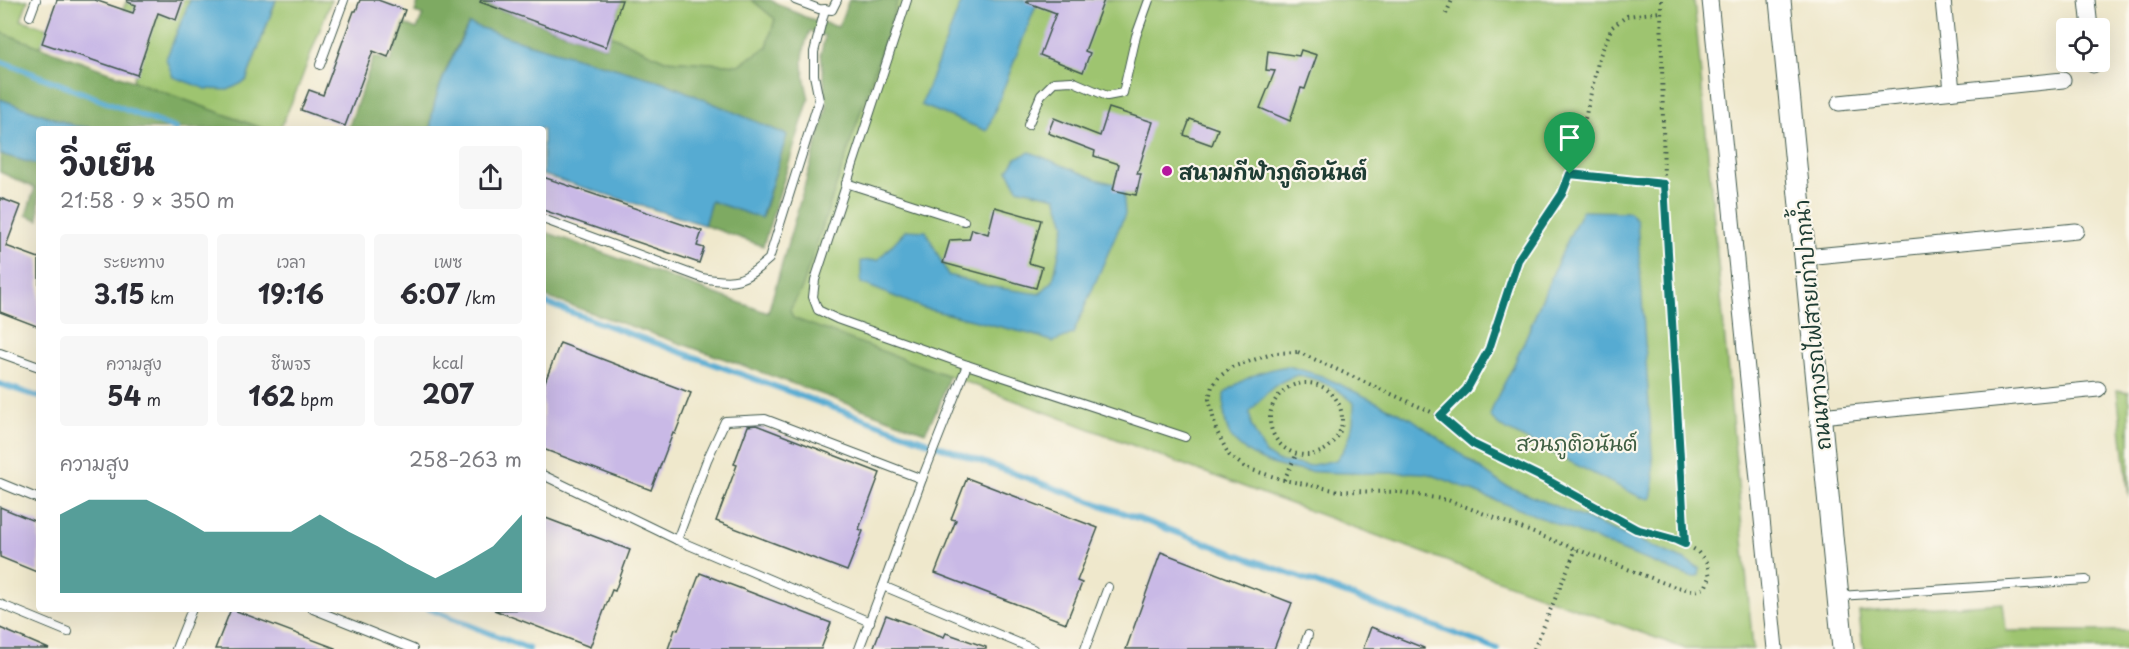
<!DOCTYPE html>
<html lang="th">
<head>
<meta charset="utf-8">
<style>
  :root { --surface:#fff; --page:#f7f7f7; --text:#2b2b33; --muted:#7c7c81; --accent:#0f766e }
  body { margin:0; font-family:"Playpen Sans","Playpen Sans Thai",sans-serif; background:var(--page); color:var(--text); height:100vh; display:flex; flex-direction:column; font-size:22px; white-space:nowrap }
  * { box-sizing:border-box; margin:0 }
  p { font-size:20px; color:var(--muted) }
  .icon { flex:none; width:33px; height:33px; fill:none; stroke:currentColor; stroke-width:2; stroke-linecap:round; stroke-linejoin:round }
  .map { position:relative; flex:1; overflow:hidden }
  .sheet { position:absolute; left:36px; top:126px; width:510px; height:486px; display:flex; flex-direction:column; background:var(--surface); border-radius:6px; box-shadow:0 6px 24px #0002 }
  .sheet>* { flex:none }
  .fabs { position:absolute; left:2056px; top:18px; display:grid; gap:12px }
  .fabs a { display:grid; place-items:center; width:54px; height:54px; border-radius:6px; background:var(--surface); box-shadow:0 6px 24px #0002; font-size:30px }
  .pin { position:absolute; display:grid; place-items:center; width:51px; height:51px; color:#fff; margin:-62px -26px; border-radius:50% 50% 50% 0; rotate:-45deg; box-shadow:0 0 6px #0007 }
  .pin .icon { rotate:45deg }
  .round { display:grid; place-items:center; flex:none; width:63px; height:63px; border-radius:6px; background:var(--page) }
  .headline { display:flex; align-items:center; justify-content:space-between; height:102px; padding:0 24px }
  h1 { font-size:33px; font-weight:700; line-height:45px }
  .figures { display:grid; grid-template-columns:repeat(3,1fr); gap:9px; height:102px; padding:6px 24px }
  .figures div { display:grid; align-content:center; border-radius:6px; background:var(--page); text-align:center }
  .figures b { font-size:26px; font-weight:700 }
  .figures small { font-size:16px; font-weight:400 }
  .figures p { font-size:16px }
  .chart { height:168px; padding:12px 24px }
  .chart p { display:flex; justify-content:space-between }
  .chart svg { width:100%; height:108px; margin-top:6px; fill:var(--accent); opacity:.7 }
  .map>svg:first-child { display:block }
  .green { fill:#9ec46f; stroke:#5e8052; stroke-width:1.5 }
  .forest { fill:#7eaa62; stroke:#4e744b; stroke-width:1.5 }
  .water { fill:#56abd2; stroke:#3a7483; stroke-width:1.5; fill-rule:evenodd }
  .lines { fill:none; stroke-linecap:round; stroke-linejoin:round }
  .stream { stroke:#56abd2; stroke-width:6 }
  .building { fill:#c9b9e6 }
  .lane-casing { stroke:#3e574b; stroke-width:10 }
  .street-casing { stroke:#3e574b; stroke-width:17 }
  .secondary-casing { stroke:#3e574b; stroke-width:23 }
  .path { stroke:#3e574b; stroke-width:4; stroke-dasharray:1.5 4.5; stroke-linecap:butt }
  .lane { stroke:#fff; stroke-width:8 }
  .street { stroke:#fff; stroke-width:15 }
  .secondary { stroke:#fff; stroke-width:21 }
  .route-casing { stroke:#fff; stroke-width:12 }
  .route { stroke:#0f766e; stroke-width:8 }
  .poi-dot { fill:#b5179e; stroke:#fbf7ec; stroke-width:2 }
  .labels { text-anchor:middle; dominant-baseline:central; stroke-width:4.5; stroke-linejoin:round; paint-order:stroke }
  .poi-label { font-size:21px; font-weight:bold; fill:#1f3d34; stroke:#fbf7ec; text-anchor:start }
  .street-label { font-size:21px; fill:#1f3d34; stroke:#fbf7ec }
  .park-label { font-size:21px; fill:#3f5f43; stroke:#fbf7ec }
</style>
</head>
<body>
<div class="map">
<svg width="2129" height="649" viewBox="0 0 2129 649">
  <rect width="100%" height="100%" fill="#fbf7ec"/>
  <filter id="ink" filterUnits="userSpaceOnUse"><feTurbulence type="fractalNoise" baseFrequency=".0167" numOctaves="2"/><feDisplacementMap in="SourceGraphic" scale="12" xChannelSelector="R" yChannelSelector="G"/><feConvolveMatrix kernelMatrix="1 2 1 2 8 2 1 2 1" color-interpolation-filters="sRGB"/></filter>
  <filter id="wash" filterUnits="userSpaceOnUse"><feTurbulence type="fractalNoise" baseFrequency=".008" numOctaves="4" result="noise"/><feDisplacementMap in="SourceGraphic" scale="24" xChannelSelector="R" yChannelSelector="G"/><feGaussianBlur stdDeviation="1.35" result="paint"/><feColorMatrix in="noise" values="0 0 0 0 0 0 0 0 0 0 0 0 0 0 0 0 0 1.4 0 .05"/><feComposite in="paint" operator="in"/></filter>
  <g filter="url(#wash)">
    <rect width="100%" height="100%" fill="#efe8cc"/>
    <g class="green">
      <polygon points="0,0 28,0 21,20 51,29 40,47 0,32"/>
      <polygon points="127,0 190,0 174,39 246,81 276,0 331,0 299,85 280,129 264,129 133,81 149,24 121,14"/>
      <polygon points="622,0 752,0 775,19 767,47 739,65 665,60 610,35"/>
      <polygon points="874,0 1694,0 1753,649 1686,649 1190,467 969,383 768,313"/>
      <polygon points="2117,390 2129,392 2129,498"/>
      <polygon points="2003,603 2006,631 2129,631 2129,649 1863,649 1859,612"/>
    </g>
    <g class="forest">
      <path d="M 417,0 L 474,0 L 605,47 L 610,35 L 665,60 L 739,65 L 767,47 L 775,19 L 752,0 L 770,0 L 805,17 L 838,27 L 849,0 L 898,0 L 802,288 L 790,310 L 793,318 L 949,376 L 939,406 L 925,432 L 725,359 L 543,296 L 543,231 L 768,313 L 827,107 L 821,53 L 825,36 L 810,31 C 799,55 803,73 809,99 L 763,246 L 704,225 L 711,201 L 762,218 L 786,135 L 663,82 L 523,42 L 469,24 C 454,49 430,100 431,129 L 348,129 L 374,56 L 390,62 L 404,24 L 417,29 L 423,15 L 415,12 L 418,3 Z"/>
      <polygon points="0,32 264,129 103,129 75,126 0,99"/>
      <polygon points="0,154 39,165 39,220 26,215 35,188 0,172"/>
    </g>
    <g class="water">
      <polygon points="190,0 276,0 246,81 228,90 206,89 173,77 166,59"/>
      <polygon points="962,0 1038,0 987,131 921,105"/>
      <path d="M 469,24 L 523,42 L 663,82 L 787,135 L 761,218 L 711,201 L 704,225 L 543,175 L 543,129 L 431,129 C 430,98 455,52 469,24 Z"/>
      <polygon points="0,99 75,126 103,129 39,129 39,165 0,154"/>
      <polygon points="1030,152 1096,179 1123,186 1125,214 1073,334 1053,342 1034,335 923,308 861,283 861,261 878,260 906,230 926,231 948,275 987,286 1039,294 1053,281 1065,224 1056,197 1017,188 1008,170 1016,158"/>
      <path d="M 1582,211 L 1629,212 L 1637,220 L 1654,483 L 1651,499 L 1640,497 L 1499,426 L 1490,416 C 1495,396 1507,381 1515,362 C 1538,312 1556,260 1582,211 Z"/>
      <path d="M 1288,366 L 1322,376 L 1412,419 L 1502,484 L 1685,560 L 1700,569 L 1699,577 L 1691,577 C 1622,552 1556,522 1487,497 C 1471,491 1438,475 1423,473 C 1412,472 1401,473 1391,473 C 1353,473 1293,476 1260,459 C 1227,442 1223,430 1224,394 C 1243,377 1264,370 1288,366 ZM 1298,375 C 1320,379 1337,387 1354,403 C 1354,426 1351,442 1336,460 L 1308,466 L 1277,461 L 1265,453 L 1251,425 L 1250,412 C 1265,394 1274,382 1298,375 Z"/>
    </g>
    <g class="lines">
      <g class="stream">
        <polyline points="0,61 176,129"/>
        <polyline points="543,302 1497,649"/>
        <polyline points="0,384 39,397"/>
        <polyline points="429,609 529,649"/>
      </g>
    </g>
    <g id="blocks">
      <g class="building">
        <polygon points="57,0 95,0 133,13 136,5 127,2 127,0 183,0 176,20 158,13 137,75 42,43"/>
        <polygon points="360,0 378,0 405,10 388,57 373,51 345,126 301,110 309,90 323,95 354,11 356,11"/>
        <polygon points="481,0 622,0 606,47 480,2"/>
        <polygon points="1027,0 1104,0 1085,51 1090,53 1083,72 1040,55 1056,13 1026,2"/>
        <polygon points="1301,50 1317,55 1305,89 1301,88 1290,121 1260,108 1275,71 1266,70 1268,51 1299,56"/>
        <polygon points="1109,108 1153,122 1137,174 1141,174 1136,195 1113,190 1119,164 1094,156 1095,151 1048,133 1054,118 1100,136"/>
        <polygon points="1190,119 1218,129 1212,145 1184,135"/>
        <polygon points="543,177 702,231 697,246 704,248 699,263 543,210"/>
        <polygon points="0,198 21,206 6,246 39,258 39,327 0,312"/>
        <polygon points="995,207 1041,220 1029,263 1042,267 1036,288 943,263 950,240 969,239 972,229 988,234"/>
        <polygon points="560,343 691,393 675,434 673,433 651,490 543,449 543,387"/>
        <polygon points="756,425 880,473 859,529 863,531 847,571 716,521 737,465 734,464 748,426"/>
        <polygon points="967,478 1098,528 1077,581 1082,583 1066,623 935,573 956,520 951,519"/>
        <polygon points="0,507 39,523 39,573 0,557"/>
        <polygon points="543,517 630,550 615,591 612,590 590,647 494,610 543,609"/>
        <polygon points="1161,552 1292,603 1274,649 1126,649"/>
        <polygon points="700,573 831,623 821,649 668,649 675,629 678,630"/>
        <polygon points="231,609 335,648 334,649 215,649"/>
        <polygon points="886,615 944,637 946,633 986,647 986,649 873,649"/>
        <polygon points="1371,627 1424,648 1424,649 1363,649"/>
        <polygon points="0,628 49,649 0,649"/>
      </g>
    </g>
  </g>
  <g filter="url(#ink)">
    <use href="#blocks" fill-opacity="0" stroke="#3e574b" stroke-width="1.5"/>
    <g class="lines">
      <g class="lane-casing">
        <g id="lane">
          <polyline points="795,0 819,9 832,10 837,0"/>
          <polyline points="907,0 815,280 813,297 818,310 837,319 967,365 1185,437"/>
          <polyline points="30,16 36,0"/>
          <polyline points="320,65 344,0"/>
          <polyline points="1028,125 1041,95 1054,82 1072,81 1107,96 1123,93 1136,36 1149,0"/>
          <polyline points="846,183 964,221"/>
          <path d="M 543,219 L 702,278 C 736,284 743,282 769,259 L 819,100 L 814,75 L 814,52 L 825,9"/>
          <polyline points="0,353 39,367"/>
          <polyline points="543,475 677,540 870,622"/>
          <polyline points="922,479 967,365"/>
          <polyline points="0,483 39,499"/>
          <polyline points="677,540 707,460 725,421 765,419 922,479 883,586"/>
          <polyline points="1839,596 2086,580"/>
          <polyline points="0,604 68,632"/>
          <polyline points="313,609 413,649"/>
          <polyline points="176,649 192,609"/>
          <polyline points="859,649 883,586 1033,649"/>
          <polyline points="1085,649 1108,587"/>
          <polyline points="1303,649 1308,635"/>
        </g>
      </g>
      <g class="street-casing">
        <g id="street">
          <polyline points="1710,0 1775,649"/>
          <polyline points="1943,0 1952,91"/>
          <polyline points="2087,0 2090,28"/>
          <polyline points="2093,62 2093,65"/>
          <polyline points="1839,103 2063,80"/>
          <polyline points="1805,257 2076,231"/>
          <polyline points="1820,416 2098,389"/>
        </g>
      </g>
      <g class="secondary-casing">
        <polyline id="secondary" points="1780,0 1843,649"/>
      </g>
      <g class="path">
        <polyline points="1661,0 1664,184 1685,545"/>
        <polyline points="1446,14 1452,0"/>
        <polyline points="1570,174 1664,184"/>
        <polygon points="1298,352 1440,416 1473,444 1549,481 1636,529 1676,539 1697,551 1707,563 1710,577 1705,588 1695,591 1672,586 1448,500 1399,492 1339,491 1284,480 1246,468 1229,455 1216,430 1209,399 1212,386 1219,377 1232,367 1275,353"/>
        <circle cx="1306" cy="419" r="36"/>
        <polyline points="1440,416 1467,389 1489,349 1518,260 1562,194 1575,162 1599,58 1612,27 1627,16 1661,12"/>
        <polyline points="1284,480 1297,453"/>
        <polyline points="1534,649 1576,549"/>
      </g>
      <use href="#lane" class="lane"/>
      <use href="#street" class="street"/>
      <use href="#secondary" class="secondary"/>
    </g>
  </g>
  <g class="lines" filter="url(#ink)">
    <g class="route-casing">
      <polygon id="route" points="1570,174 1664,184 1685,544 1676,540 1636,529 1549,481 1473,444 1440,416 1467,389 1489,349 1518,260 1562,194"/>
    </g>
    <use href="#route" class="route"/>
  </g>
  <circle class="poi-dot" cx="1167" cy="171" r="6"/>
  <g class="labels">
    <g class="poi-label">
      <text x="1179" y="171">สนามกีฬาภูติอนันต์</text>
    </g>
    <g class="street-label">
      <text transform="translate(1811 325) rotate(-95)">ถนนทางรถไฟสายเก่าปากน้ำ</text>
    </g>
    <g class="park-label">
      <text x="1577" y="442">สวนภูติอนันต์</text>
    </g>
  </g>
</svg>
<div class="fabs">
<a><svg class="icon" aria-label="locate" viewBox="0 0 24 24"><circle cx="12" cy="12" r="6"/><path d="M12 2v4M12 18v4M2 12h4M18 12h4"/></svg></a>
</div>
<div class="pin" style="left:1570px;top:174px;background:#1e9e55"><svg class="icon" aria-label="arrive" viewBox="0 0 24 24"><path d="M6 21V4h12l-3 4 3 4H6"/></svg></div>
<section class="sheet">
<div class="headline"><div><h1>วิ่งเย็น</h1><p>21:58 · 9 × 350 m</p></div><a class="round"><svg class="icon" aria-label="share" viewBox="0 0 24 24"><path d="M12 15V3M7 8l5-5 5 5M5 13v7h14v-7"/></svg></a></div>
<div class="figures">
<div><p>ระยะทาง</p><b>3.15<small> km</small></b></div>
<div><p>เวลา</p><b>19:16</b></div>
<div><p>เพซ</p><b>6:07<small> /km</small></b></div>
</div>
<div class="figures">
<div><p>ความสูง</p><b>54<small> m</small></b></div>
<div><p>ชีพจร</p><b>162<small> bpm</small></b></div>
<div><p>kcal</p><b>207</b></div>
</div>
<div class="chart"><p><span>ความสูง</span>258–263 m</p>
<svg viewBox="0 0 160 44" preserveAspectRatio="none"><path d="M0 44V12L10 6L20 6L30 6L40 12L50 19L60 19L70 19L80 19L90 12L100 19L110 25L120 32L130 38L140 32L150 25L160 12V44z"/></svg>
</div>
</section>
</div>
</body>
</html>
